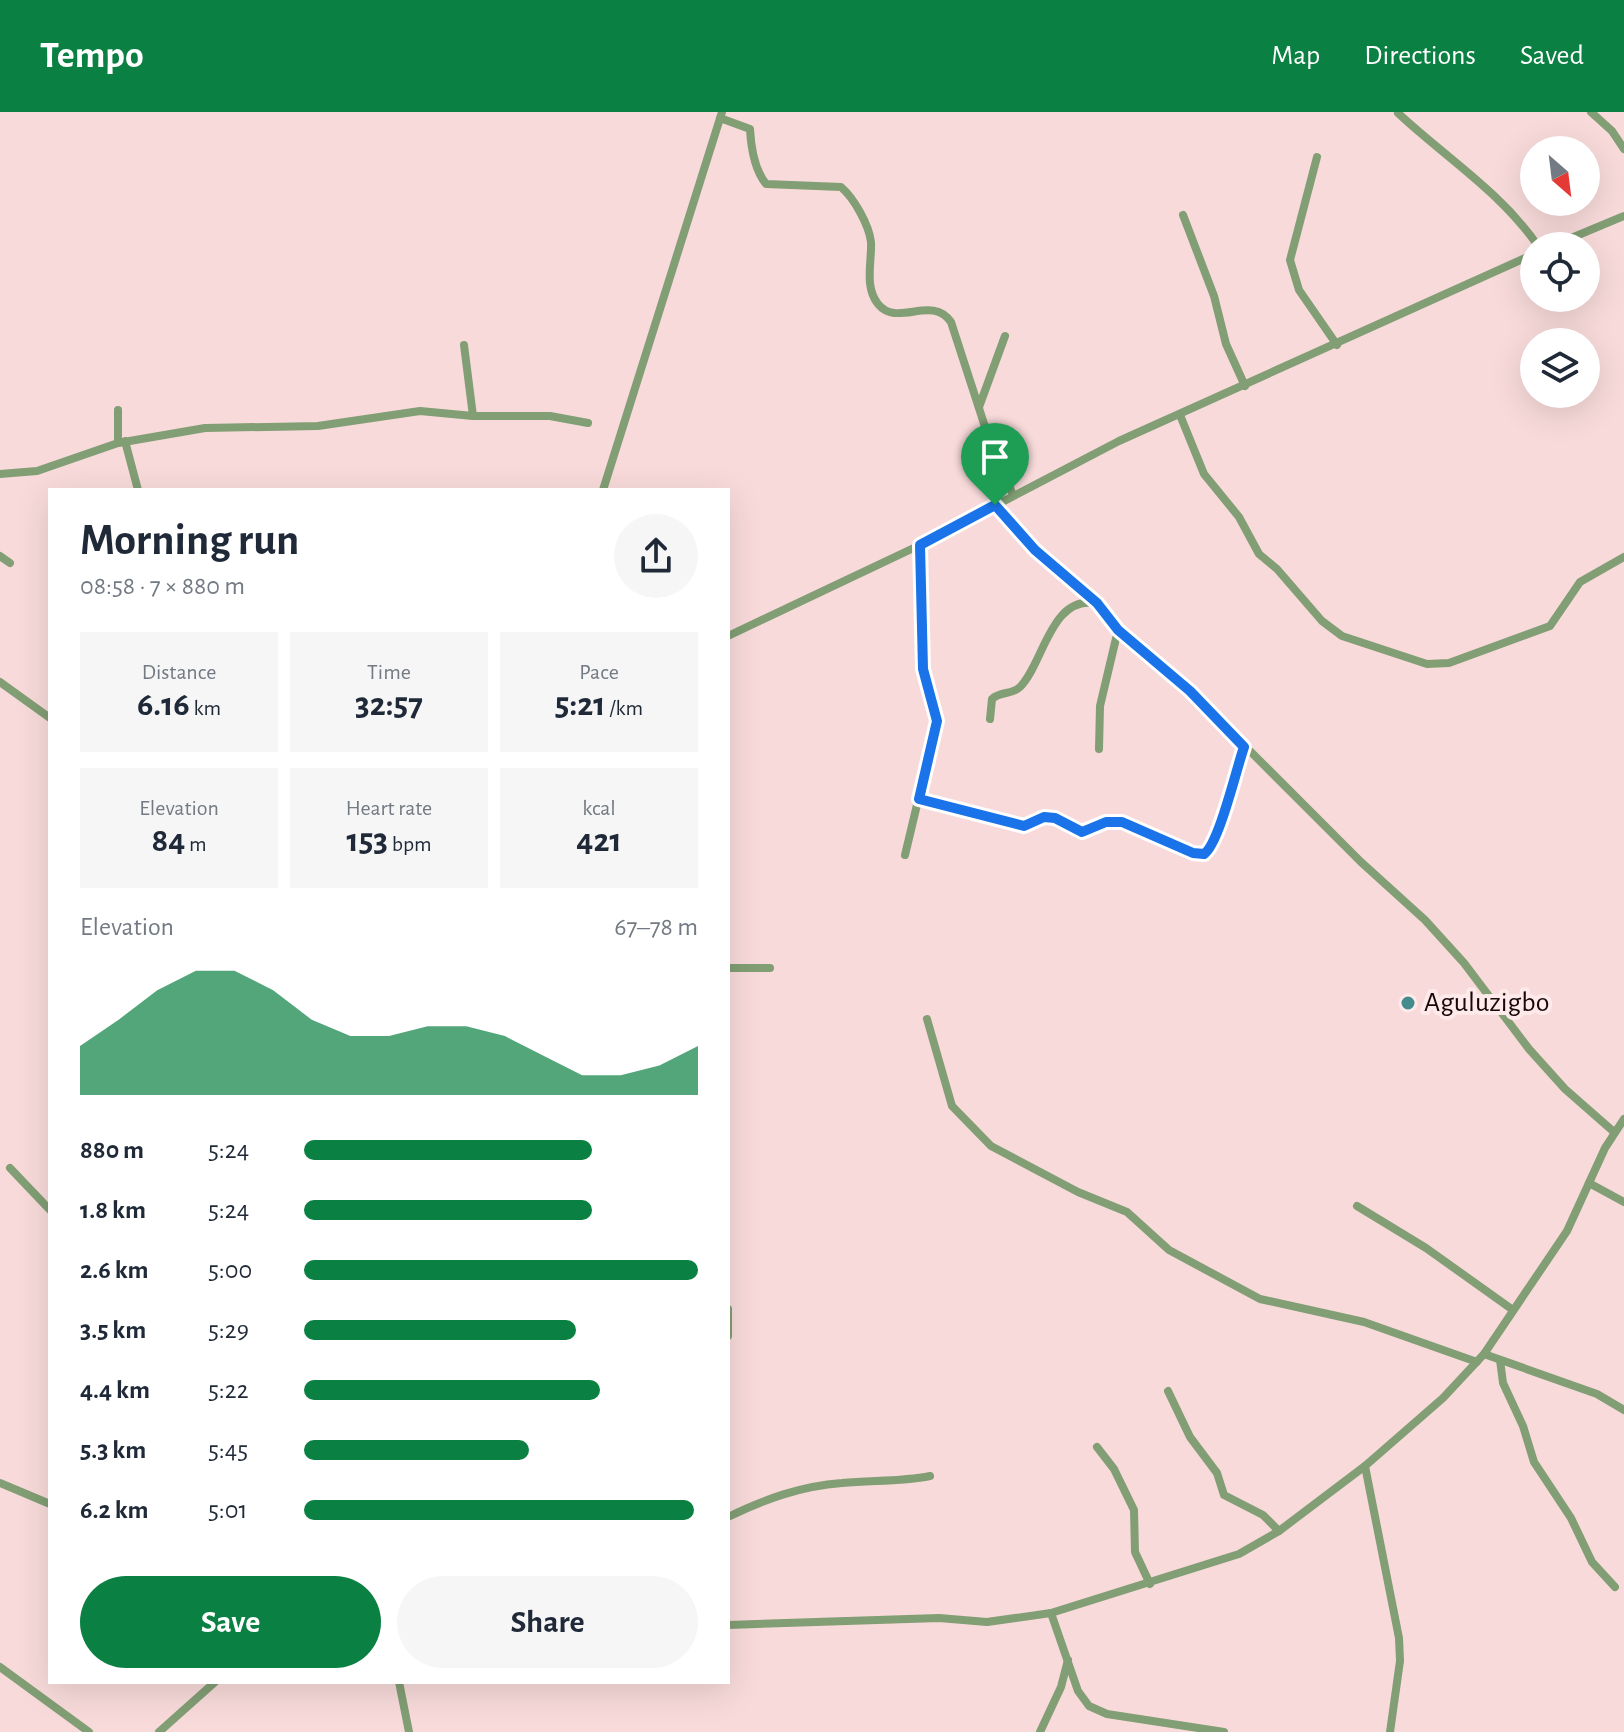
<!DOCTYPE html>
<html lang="en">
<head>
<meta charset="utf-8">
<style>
  :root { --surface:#fff; --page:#f6f6f7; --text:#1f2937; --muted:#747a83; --accent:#0b8043 }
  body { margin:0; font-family:"Alegreya Sans",sans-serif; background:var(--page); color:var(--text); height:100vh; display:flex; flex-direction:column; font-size:30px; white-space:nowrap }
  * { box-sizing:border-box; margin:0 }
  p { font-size:26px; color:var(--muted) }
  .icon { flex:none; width:44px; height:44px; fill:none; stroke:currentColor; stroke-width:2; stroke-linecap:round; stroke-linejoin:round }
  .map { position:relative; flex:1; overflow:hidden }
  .details { position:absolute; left:48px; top:376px; width:682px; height:1196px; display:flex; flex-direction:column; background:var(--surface); border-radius:0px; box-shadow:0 8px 32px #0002 }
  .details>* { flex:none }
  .needle { width:52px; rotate:152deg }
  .controls { position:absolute; left:1520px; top:24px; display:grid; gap:16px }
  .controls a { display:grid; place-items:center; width:80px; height:80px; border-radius:50%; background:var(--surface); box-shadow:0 8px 32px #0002; font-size:40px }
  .pin { position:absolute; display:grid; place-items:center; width:68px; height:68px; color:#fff; margin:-82px -34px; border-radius:50% 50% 50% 0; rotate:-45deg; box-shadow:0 0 8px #0007 }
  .pin .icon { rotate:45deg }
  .round { display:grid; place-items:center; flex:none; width:84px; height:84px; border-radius:42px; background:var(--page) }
  .overview { display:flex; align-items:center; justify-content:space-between; height:136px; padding:0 32px }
  h1 { font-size:44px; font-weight:700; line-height:60px }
  .metrics { display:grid; grid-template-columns:repeat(3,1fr); gap:12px; height:136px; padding:8px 32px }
  .metrics div { display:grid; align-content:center; border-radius:0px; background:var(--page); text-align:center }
  .metrics b { font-size:34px; font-weight:700 }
  .metrics small { font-size:22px; font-weight:400 }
  .metrics p { font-size:22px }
  .chart { height:224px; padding:16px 32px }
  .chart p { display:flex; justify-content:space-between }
  .chart svg { width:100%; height:144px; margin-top:8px; fill:var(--accent); opacity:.7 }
  .cta { display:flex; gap:16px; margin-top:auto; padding:16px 32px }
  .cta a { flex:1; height:92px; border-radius:48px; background:var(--accent); color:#fff; font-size:32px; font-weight:700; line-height:92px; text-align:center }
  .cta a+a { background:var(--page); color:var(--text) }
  ul { padding:0 32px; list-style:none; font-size:26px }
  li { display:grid; grid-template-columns:128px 96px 1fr; align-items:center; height:60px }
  li i { height:20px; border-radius:10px; background:var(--accent) }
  header { display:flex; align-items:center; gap:48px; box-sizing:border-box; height:112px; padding:0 40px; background:var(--accent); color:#fff }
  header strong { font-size:38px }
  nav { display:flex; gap:44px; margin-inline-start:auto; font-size:28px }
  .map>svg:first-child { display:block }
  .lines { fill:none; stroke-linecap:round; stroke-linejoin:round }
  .minor { stroke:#819e74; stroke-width:8 }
  .route-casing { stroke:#fff; stroke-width:16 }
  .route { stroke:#1a73e8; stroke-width:10 }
  .poi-dot { fill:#438b8c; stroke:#feeaea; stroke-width:3 }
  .labels { text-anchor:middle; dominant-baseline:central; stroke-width:8; stroke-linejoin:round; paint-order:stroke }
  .poi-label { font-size:28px; fill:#180809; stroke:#feeaea; text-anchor:start }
</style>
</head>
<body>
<header>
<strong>Tempo</strong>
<nav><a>Map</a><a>Directions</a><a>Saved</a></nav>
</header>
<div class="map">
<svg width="1624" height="1620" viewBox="0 0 1624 1620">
  <rect width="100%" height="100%" fill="#f8dada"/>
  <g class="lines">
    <g class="minor">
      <polyline points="1591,0 1612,19 1624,37"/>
      <path d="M 1398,1 C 1445,45 1501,80 1538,134"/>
      <path d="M 720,6 L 750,17 C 751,36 754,57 766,72 L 841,75 C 854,86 869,113 871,130 C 872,149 864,175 878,192 C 897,216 932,182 951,210 L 988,324 L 1013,383"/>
      <polyline points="1317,45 1290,148 1299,178 1337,233"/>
      <polyline points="1183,103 1214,184 1226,232 1245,274"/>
      <polyline points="1552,134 1624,104"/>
      <polyline points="464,233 473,304"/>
      <polyline points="979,295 1005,224"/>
      <polyline points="118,298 118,331"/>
      <polyline points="1180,303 1204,362 1239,405 1259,442 1277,457 1322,509 1342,524 1427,552 1449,551 1550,514 1580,470 1624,445"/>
      <polyline points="125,329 138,378"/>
      <polyline points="0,362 37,359 118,331 205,316 318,314 420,299 473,304 550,304 588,311"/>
      <polyline points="603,378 722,0"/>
      <polyline points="995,393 1035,438 1093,489"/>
      <polyline points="0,444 10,451"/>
      <polyline points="728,524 920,433 1119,329 1534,142"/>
      <polyline points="0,570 50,606"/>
      <path d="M 990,607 L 992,587 C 1000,579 1012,583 1020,575 C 1044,551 1050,483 1097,491 L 1118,518 L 1190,579 L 1361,750 L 1425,808 L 1464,851 L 1529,937 L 1565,977 L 1614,1020"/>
      <polyline points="1099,637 1100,594 1118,518"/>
      <path d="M 919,687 L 1024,714 L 1044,705 L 1055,706 L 1082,720 L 1106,710 L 1122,710 L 1193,741 L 1204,742 C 1220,732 1236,658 1244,635"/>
      <polyline points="905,743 937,609 923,557 920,433"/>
      <polyline points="728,856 770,856"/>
      <polyline points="927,907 952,994 991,1034 1078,1080 1127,1100 1169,1138 1260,1187 1364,1210 1477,1250"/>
      <polyline points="10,1056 50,1098"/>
      <polyline points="1589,1071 1624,1090"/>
      <polyline points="1357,1094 1426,1136 1513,1198"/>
      <polyline points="728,1197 728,1224"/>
      <polyline points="1484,1242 1597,1282 1624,1298"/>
      <polyline points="1500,1248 1503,1271 1523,1314 1534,1350 1571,1406 1592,1450 1615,1475"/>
      <polyline points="1168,1279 1190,1325 1217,1361 1224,1383 1263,1403 1279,1419"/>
      <polyline points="1097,1335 1114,1357 1134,1398 1135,1440 1150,1472"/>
      <polyline points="0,1371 50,1392"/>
      <path d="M 728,1405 C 765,1387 801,1374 842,1371 C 873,1368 900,1370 930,1364"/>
      <polyline points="1051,1501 1078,1579 1089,1594 1107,1602 1224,1620"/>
      <polyline points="728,1513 939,1506 987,1510 1051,1501 1239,1442 1279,1419 1365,1354"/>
      <polyline points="0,1555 89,1620"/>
      <polyline points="399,1570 409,1620"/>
      <polyline points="159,1620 215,1570"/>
      <polyline points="1040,1620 1061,1575 1068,1548"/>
      <polyline points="1390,1620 1400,1549 1399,1526 1365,1354 1443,1286 1484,1242 1567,1119 1605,1036 1624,1007"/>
    </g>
  </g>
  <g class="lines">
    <g class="route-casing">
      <path id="route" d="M 995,393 L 1035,438 L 1097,491 L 1118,518 L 1190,579 L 1244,635 C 1236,658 1219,732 1204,742 L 1193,741 L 1122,710 L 1106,710 L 1082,720 L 1055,706 L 1044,705 L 1024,714 L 919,687 L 937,609 L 923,557 L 920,433 Z"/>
    </g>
    <use href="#route" class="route"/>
  </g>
  <circle class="poi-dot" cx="1408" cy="891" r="8"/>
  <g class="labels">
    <g class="poi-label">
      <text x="1424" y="891">Aguluzigbo</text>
    </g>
  </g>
</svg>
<div class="controls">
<a><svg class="needle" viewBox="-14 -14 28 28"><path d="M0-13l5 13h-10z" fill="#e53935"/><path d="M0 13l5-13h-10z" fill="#747a83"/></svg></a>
<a><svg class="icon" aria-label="locate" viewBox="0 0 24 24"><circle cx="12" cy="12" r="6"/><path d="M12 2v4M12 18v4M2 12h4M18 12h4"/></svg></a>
<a><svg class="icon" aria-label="layers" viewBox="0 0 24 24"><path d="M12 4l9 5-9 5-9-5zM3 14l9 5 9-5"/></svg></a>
</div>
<div class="pin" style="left:995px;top:393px;background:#1e9e55"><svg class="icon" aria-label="arrive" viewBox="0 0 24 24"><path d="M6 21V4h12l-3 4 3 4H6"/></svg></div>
<section class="details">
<div class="overview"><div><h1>Morning run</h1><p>08:58 · 7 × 880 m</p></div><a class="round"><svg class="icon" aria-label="share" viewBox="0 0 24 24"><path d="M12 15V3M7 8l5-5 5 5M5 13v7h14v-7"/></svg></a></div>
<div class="metrics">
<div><p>Distance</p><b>6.16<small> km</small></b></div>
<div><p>Time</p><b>32:57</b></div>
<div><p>Pace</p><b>5:21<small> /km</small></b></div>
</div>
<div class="metrics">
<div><p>Elevation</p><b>84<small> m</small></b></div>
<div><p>Heart rate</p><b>153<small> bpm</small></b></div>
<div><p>kcal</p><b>421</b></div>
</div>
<div class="chart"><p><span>Elevation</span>67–78 m</p>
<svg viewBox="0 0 160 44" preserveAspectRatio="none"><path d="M0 44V29L10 21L20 12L30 6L40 6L50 12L60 21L70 26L80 26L90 23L100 23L110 26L120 32L130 38L140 38L150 35L160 29V44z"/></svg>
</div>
<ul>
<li><b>880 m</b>5:24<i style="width:73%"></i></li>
<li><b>1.8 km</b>5:24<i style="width:73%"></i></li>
<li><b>2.6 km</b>5:00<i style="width:100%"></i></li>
<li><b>3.5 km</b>5:29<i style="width:69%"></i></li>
<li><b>4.4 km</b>5:22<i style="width:75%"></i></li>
<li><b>5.3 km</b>5:45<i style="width:57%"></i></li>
<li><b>6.2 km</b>5:01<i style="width:99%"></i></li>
</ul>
<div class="cta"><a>Save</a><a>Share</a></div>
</section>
</div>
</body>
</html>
